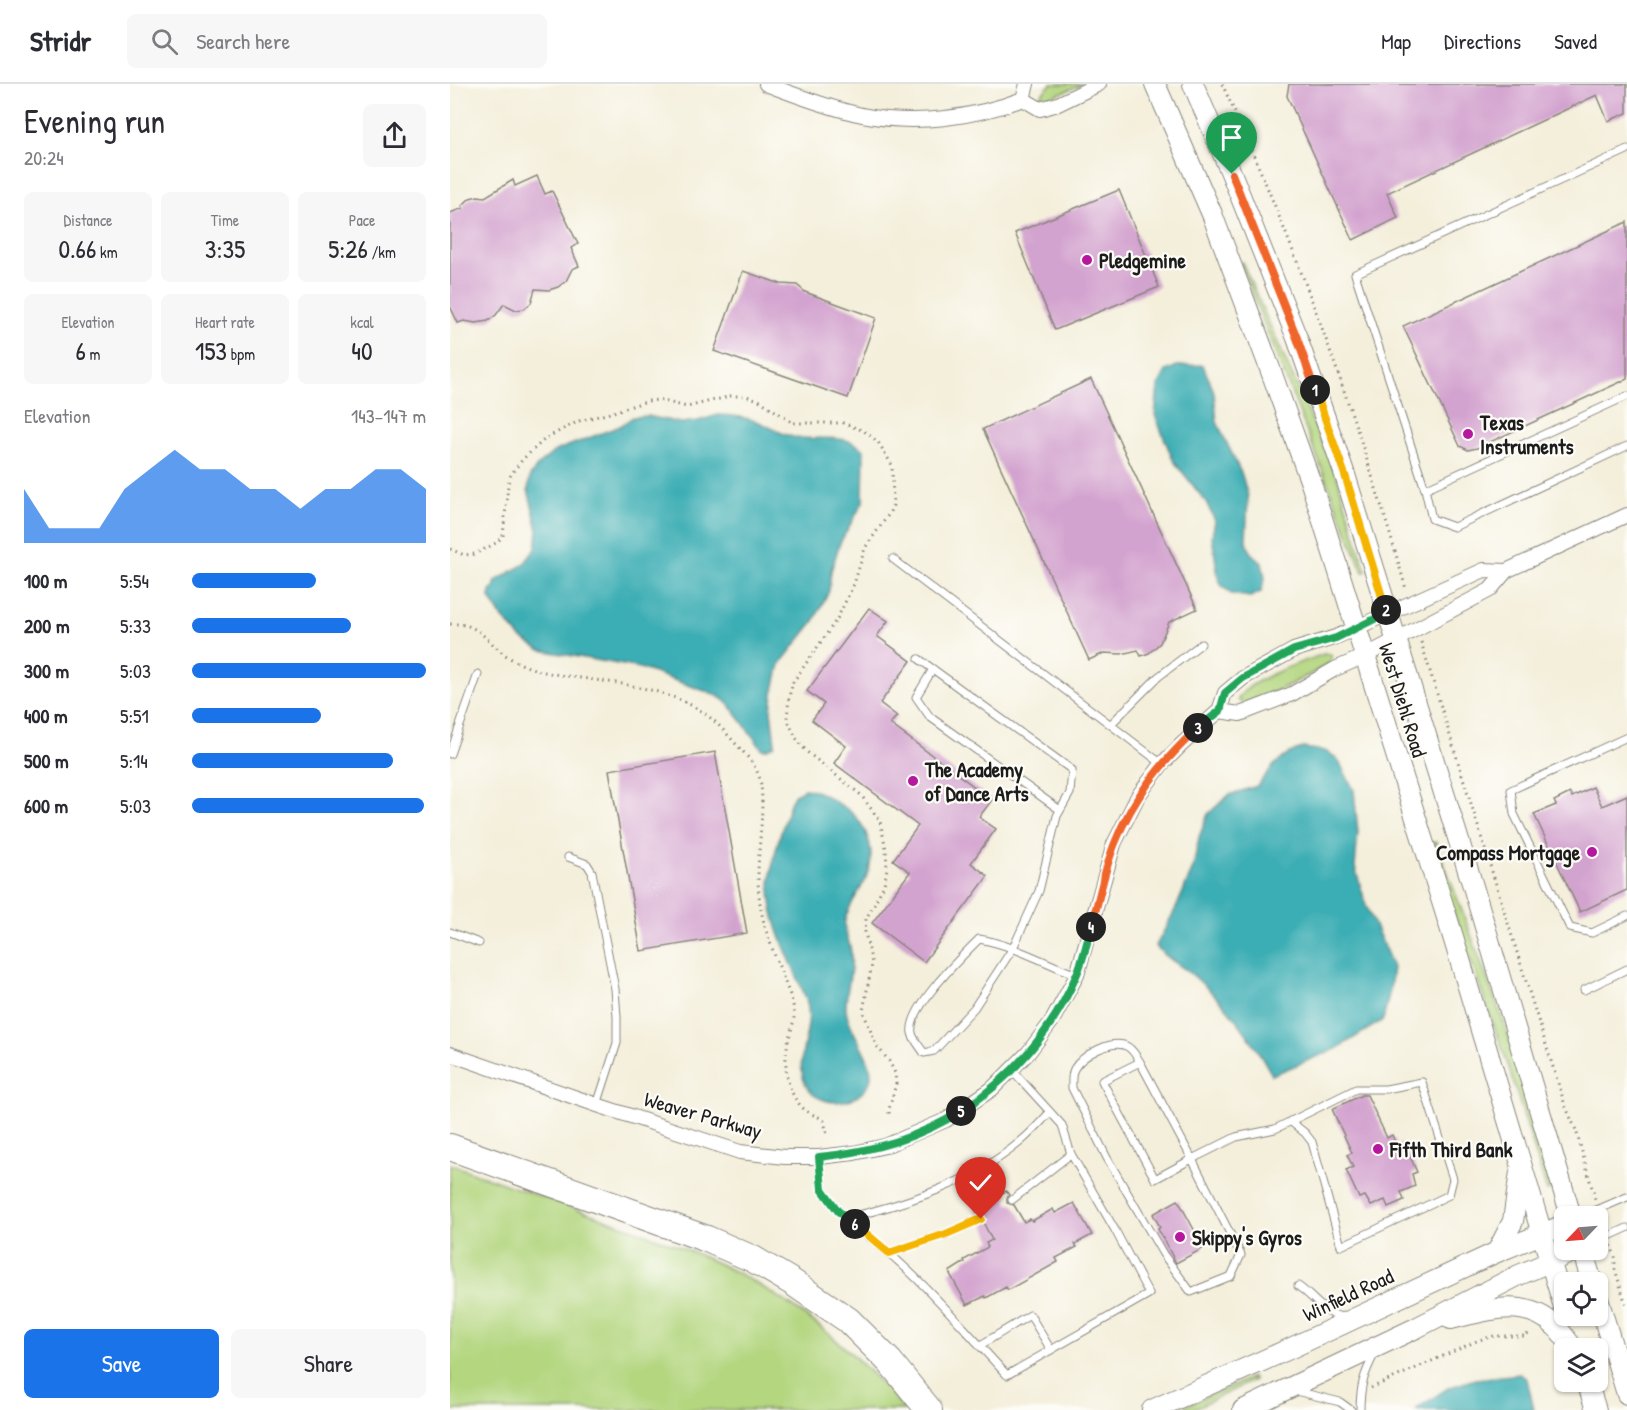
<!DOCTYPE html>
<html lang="en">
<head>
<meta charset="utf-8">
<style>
  :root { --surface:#fff; --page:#f7f7f7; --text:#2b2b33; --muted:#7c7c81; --line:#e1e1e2; --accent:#1a73e8 }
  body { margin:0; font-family:"Patrick Hand",sans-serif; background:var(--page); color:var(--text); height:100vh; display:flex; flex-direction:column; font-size:22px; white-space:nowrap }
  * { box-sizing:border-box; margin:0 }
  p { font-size:20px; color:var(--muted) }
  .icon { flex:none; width:33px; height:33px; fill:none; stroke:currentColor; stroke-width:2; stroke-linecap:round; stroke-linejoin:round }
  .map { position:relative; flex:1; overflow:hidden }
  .drawer { display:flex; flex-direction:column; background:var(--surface); width:450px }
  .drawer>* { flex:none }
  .needle { width:39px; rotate:245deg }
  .tools { position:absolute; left:1104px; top:1122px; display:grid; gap:12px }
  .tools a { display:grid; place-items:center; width:54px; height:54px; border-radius:9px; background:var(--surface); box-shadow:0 2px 4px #0004; font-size:30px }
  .pin { position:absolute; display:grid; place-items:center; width:51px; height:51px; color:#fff; margin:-62px -26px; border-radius:50% 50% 50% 0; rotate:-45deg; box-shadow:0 0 6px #0007 }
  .pin .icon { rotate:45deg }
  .km { position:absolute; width:30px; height:30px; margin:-15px; border-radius:50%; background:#222; color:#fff; font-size:16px; line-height:30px; text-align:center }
  .round { display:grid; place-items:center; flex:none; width:63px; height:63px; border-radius:9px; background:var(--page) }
  .overview { display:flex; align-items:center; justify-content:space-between; height:102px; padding:0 24px }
  h1 { font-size:33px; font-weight:600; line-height:45px }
  .stats { display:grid; grid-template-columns:repeat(3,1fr); gap:9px; height:102px; padding:6px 24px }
  .stats div { display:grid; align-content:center; border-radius:9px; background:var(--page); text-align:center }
  .stats b { font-size:26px; font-weight:600 }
  .stats small { font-size:16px; font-weight:400 }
  .stats p { font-size:16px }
  .chart { height:168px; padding:12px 24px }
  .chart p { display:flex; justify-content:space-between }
  .chart svg { width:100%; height:108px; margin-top:6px; fill:var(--accent); opacity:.7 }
  .action { display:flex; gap:12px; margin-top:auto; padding:12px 24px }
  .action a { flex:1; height:69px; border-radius:9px; background:var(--accent); color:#fff; font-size:24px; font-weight:600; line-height:69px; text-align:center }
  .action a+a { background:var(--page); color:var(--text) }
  ul { padding:0 24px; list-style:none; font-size:20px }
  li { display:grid; grid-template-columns:96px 72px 1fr; align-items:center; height:45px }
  li i { height:15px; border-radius:8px; background:var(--accent) }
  header { display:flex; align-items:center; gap:36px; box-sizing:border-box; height:84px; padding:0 30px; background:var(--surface); border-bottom:2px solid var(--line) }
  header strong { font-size:28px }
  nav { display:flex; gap:33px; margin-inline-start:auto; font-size:21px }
  .search { width:420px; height:54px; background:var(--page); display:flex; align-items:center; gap:15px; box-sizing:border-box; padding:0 21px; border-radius:9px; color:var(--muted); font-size:22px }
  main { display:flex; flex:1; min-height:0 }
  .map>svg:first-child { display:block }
  .green { fill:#b3d67f; stroke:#68794e; stroke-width:1.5 }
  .water { fill:#3badb4; stroke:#2c6468; stroke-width:1.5 }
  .building { fill:#d3a3cf }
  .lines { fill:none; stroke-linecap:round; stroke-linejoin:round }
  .lane-casing { stroke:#88867c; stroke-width:9 }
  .street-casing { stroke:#88867c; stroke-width:16 }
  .secondary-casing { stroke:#88867c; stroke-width:22 }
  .highway-casing { stroke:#88867c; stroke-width:28 }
  .path { stroke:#88867c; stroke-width:3; stroke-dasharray:1.5 4.5; stroke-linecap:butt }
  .lane { stroke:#fff; stroke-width:7 }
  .street { stroke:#fff; stroke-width:14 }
  .secondary { stroke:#fff; stroke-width:20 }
  .highway { stroke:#fff; stroke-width:26 }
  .split-1-casing { stroke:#fff; stroke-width:12 }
  .split-2-casing { stroke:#fff; stroke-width:12 }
  .split-3-casing { stroke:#fff; stroke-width:12 }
  .split-4-casing { stroke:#fff; stroke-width:12 }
  .split-5-casing { stroke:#fff; stroke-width:12 }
  .split-6-casing { stroke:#fff; stroke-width:12 }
  .split-7-casing { stroke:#fff; stroke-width:12 }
  .split-1 { stroke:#f0652b; stroke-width:8 }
  .split-2 { stroke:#f5b400; stroke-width:8 }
  .split-3 { stroke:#22a559; stroke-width:8 }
  .split-4 { stroke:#f0652b; stroke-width:8 }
  .split-5 { stroke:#22a559; stroke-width:8 }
  .split-6 { stroke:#22a559; stroke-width:8 }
  .split-7 { stroke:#f5b400; stroke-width:8 }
  .poi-dot { fill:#b5179e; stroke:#fdfcf7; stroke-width:2 }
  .labels { text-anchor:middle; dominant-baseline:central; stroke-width:4.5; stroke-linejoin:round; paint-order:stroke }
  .poi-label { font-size:21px; font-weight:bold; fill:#1c1c1c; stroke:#fdfcf7; text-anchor:start }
  .street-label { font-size:21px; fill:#1c1c1c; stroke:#fdfcf7 }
</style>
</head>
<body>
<header>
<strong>Stridr</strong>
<div class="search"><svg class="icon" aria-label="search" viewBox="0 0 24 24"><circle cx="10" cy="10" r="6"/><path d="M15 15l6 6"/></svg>Search here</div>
<nav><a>Map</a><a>Directions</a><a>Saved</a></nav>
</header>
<main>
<section class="drawer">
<div class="overview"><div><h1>Evening run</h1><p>20:24</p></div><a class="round"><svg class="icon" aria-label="share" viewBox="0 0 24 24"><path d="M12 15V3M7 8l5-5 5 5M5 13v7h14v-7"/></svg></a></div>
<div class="stats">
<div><p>Distance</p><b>0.66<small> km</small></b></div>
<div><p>Time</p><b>3:35</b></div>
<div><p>Pace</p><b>5:26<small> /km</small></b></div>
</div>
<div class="stats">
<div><p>Elevation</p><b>6<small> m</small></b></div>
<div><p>Heart rate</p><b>153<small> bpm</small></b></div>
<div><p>kcal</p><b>40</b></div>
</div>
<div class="chart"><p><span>Elevation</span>143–147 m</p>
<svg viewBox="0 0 160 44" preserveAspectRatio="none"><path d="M0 44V22L10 38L20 38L30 38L40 22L50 14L60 6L70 14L80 14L90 22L100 22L110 30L120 22L130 22L140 14L150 14L160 22V44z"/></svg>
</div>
<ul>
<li><b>100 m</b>5:54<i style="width:53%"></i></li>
<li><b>200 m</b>5:33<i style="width:68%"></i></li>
<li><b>300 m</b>5:03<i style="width:100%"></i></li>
<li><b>400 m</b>5:51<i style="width:55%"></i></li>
<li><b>500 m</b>5:14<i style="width:86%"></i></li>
<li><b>600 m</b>5:03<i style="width:99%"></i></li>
</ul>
<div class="action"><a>Save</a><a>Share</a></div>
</section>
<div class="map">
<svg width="1177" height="1326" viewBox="0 0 1177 1326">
  <rect width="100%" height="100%" fill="#fdfcf7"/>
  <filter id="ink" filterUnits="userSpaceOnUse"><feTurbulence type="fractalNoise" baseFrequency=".0167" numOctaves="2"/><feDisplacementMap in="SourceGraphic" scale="12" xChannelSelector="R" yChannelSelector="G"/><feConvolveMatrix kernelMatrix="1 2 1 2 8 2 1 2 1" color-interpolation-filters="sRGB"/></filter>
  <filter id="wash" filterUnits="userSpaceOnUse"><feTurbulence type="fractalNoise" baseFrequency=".008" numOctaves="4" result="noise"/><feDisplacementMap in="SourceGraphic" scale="24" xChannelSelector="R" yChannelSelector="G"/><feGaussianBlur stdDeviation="1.35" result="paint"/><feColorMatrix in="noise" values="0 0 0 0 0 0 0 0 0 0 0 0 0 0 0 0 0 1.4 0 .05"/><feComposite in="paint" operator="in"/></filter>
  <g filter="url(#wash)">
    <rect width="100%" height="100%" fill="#f4efdb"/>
    <g class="green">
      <polygon points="601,0 633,0 591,17 589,13"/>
      <polygon points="792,178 887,393 916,487 913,488 790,179"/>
      <path d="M 874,570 L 880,570 L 882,574 L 881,578 C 852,596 825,609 793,620 L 788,616 C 794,597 854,577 874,570 Z"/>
      <polygon points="986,758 1070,982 1102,1106 1097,1107 1060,987 1006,835 981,759"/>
      <path d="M 0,1080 C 58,1102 118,1121 177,1143 C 219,1158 262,1174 302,1197 C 361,1230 412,1275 455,1326 L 0,1326 Z"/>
      <polygon points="802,1293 804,1296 741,1326 726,1326"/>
    </g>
    <g class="water">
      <polygon points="753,281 764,308 767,338 792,391 798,413 796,457 802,470 812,479 815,494 811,508 800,513 781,510 769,499 762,452 765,437 756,418 723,376 705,331 708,302 716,287 727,282"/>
      <path d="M 268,331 C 282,331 295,333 309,338 C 320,343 331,350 343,353 C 368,358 394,347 414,366 L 413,418 L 390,459 L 381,487 L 379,507 L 364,537 L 330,580 L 323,610 L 321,627 L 325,659 L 324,662 L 318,665 L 312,665 L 279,620 L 266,611 L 190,584 L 90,566 L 71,554 L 51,532 L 40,514 L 40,507 L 44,504 L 46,497 L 74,480 L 86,464 L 88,446 L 78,406 L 80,392 L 89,380 L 105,367 L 170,342 L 183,333 L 198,332 L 231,339 L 248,337 Z"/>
      <path d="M 853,664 L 875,667 L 887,674 L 904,706 L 908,748 L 905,783 L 916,821 L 943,883 L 940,906 L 933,936 L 886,965 L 822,991 C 800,951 780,924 746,894 C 733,882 717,876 706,862 L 727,822 L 743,784 L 749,753 L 758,730 L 779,711 L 807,702 L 824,681 L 840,669 Z"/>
      <path d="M 354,705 C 368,705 378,714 391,721 C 413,734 426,760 419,786 C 414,804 399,818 395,836 C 393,845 398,854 400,862 C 405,886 395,905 396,925 C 398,948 427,978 420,997 C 410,1023 367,1026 355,999 C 343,972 366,944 356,915 C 343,879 320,842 320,803 C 320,777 333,744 340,719 L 345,710 Z"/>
      <polygon points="1070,1290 1077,1295 1084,1326 965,1326 998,1304 1025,1295"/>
    </g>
    <g id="blocks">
      <g class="building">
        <polygon points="839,0 1177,0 1177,29 1158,37 1147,11 937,109 948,134 903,156 837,12"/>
        <polygon points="87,92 95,110 102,107 128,160 121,164 129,182 122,185 116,197 108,203 99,206 85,205 81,219 74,225 66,226 54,220 46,231 38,237 26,239 14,237 8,239 0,222 0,129 13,124 12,122 20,114 28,112 35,113 63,96 65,102"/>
        <polygon points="669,106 709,203 605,246 565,149"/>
        <polygon points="1177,138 1177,295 1027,364 1018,366 1010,362 953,242"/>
        <polygon points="293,187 331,200 347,201 355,208 426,234 398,314 264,267"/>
        <polygon points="641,295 747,525 719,538 710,559 699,569 691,572 688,566 671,570 654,569 639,576 533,345"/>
        <polygon points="419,524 438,537 427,552 461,577 430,619 447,632 440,640 542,716 529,733 546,745 521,779 538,792 474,878 422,839 460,788 443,776 468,742 384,679 396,662 362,636 374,620 357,607"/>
        <polygon points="265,668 297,849 191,867 159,686"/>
        <polygon points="1143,703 1152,722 1177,711 1177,806 1130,828 1084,730 1106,721 1104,717 1120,709 1122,713"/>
        <polygon points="912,1011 917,1011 937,1054 942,1051 947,1062 954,1059 967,1088 962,1090 965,1102 951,1108 954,1116 938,1123 935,1116 921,1122 915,1112 909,1114 896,1086 903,1083 897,1071 902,1069 882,1025"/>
        <polygon points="556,1107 559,1111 557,1114 557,1119 564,1121 574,1138 580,1135 582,1137 603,1125 605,1129 624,1119 642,1151 625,1160 627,1163 606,1174 608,1178 558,1206 556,1203 536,1214 535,1212 517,1221 499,1188 515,1178 514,1176 538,1163 536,1159 542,1156 534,1140 536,1133 534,1130 528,1130 525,1124"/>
        <polygon points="728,1116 754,1164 726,1179 708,1145 710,1143 703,1130"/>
      </g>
    </g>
  </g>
  <g filter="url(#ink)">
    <use href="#blocks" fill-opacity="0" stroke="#88867c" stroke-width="1.5"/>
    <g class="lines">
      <g class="lane-casing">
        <g id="lane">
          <polyline points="1177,66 905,190 975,405 982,435 1004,443 1177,362"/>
          <polyline points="975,405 1177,312"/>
          <polyline points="443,475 712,680"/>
          <path d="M 469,575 L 622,686 L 620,709 L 607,732 L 589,807 L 563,864 L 524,924 L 484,967 L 474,969 C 471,964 463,955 462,949 C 457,925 513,871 529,855 C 564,861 594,879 627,891"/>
          <polyline points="483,585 466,613 480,633 610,726"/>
          <polyline points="661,640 708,593 751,560"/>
          <polyline points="1177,653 1061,706 1064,730 1120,844 1142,849 1177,832"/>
          <polyline points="0,670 28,590"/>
          <polyline points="118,773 137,780 142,788 165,905 167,933 167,959 147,1021"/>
          <polyline points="0,848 29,859"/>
          <polyline points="1134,906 1177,885"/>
          <path d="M 690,978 L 652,997 L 705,1095 L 742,1075 L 690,978 C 687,973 683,966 678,963 C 663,954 632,971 624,985 C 621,991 622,998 622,1004 L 657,1074 L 713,1170 L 741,1208 L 781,1192 L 791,1171 L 742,1075 L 786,1053 L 825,1045 L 906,1005 L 936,1005 L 972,998 L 1003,1095 L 999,1111 L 891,1162 L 862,1058 L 855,1049 L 840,1037"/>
          <path d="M 369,1073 C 370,1083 369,1097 373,1105 C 384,1131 428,1158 449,1178 C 488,1213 521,1253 557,1291 L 699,1210 L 665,1146 L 621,1070 L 612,1041 L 562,986"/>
          <polyline points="562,1116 621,1070"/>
          <polyline points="1133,1132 1177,1113"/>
          <path d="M 397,1134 C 458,1119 521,1099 570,1058 C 581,1049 591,1038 600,1028"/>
          <polyline points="1148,1157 1177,1144"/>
          <polyline points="439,1169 496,1150 531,1135"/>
          <path d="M 848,1202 C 863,1212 875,1232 894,1233"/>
          <polyline points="529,1262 580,1231 601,1266"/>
          <polyline points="846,1307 890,1318 901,1326"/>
          <path d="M 910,1326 C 910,1302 914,1290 925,1269"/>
        </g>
      </g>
      <g class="street-casing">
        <g id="street">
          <path d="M 316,0 C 347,12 379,24 412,31 C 465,42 523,34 573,15"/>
          <polyline points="573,15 590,25 608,20 649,0"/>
          <polyline points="573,15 577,0"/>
          <polyline points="769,627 790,630 842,610 885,585 915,572 1040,506 1056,487 1177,431"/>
          <polyline points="0,970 147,1021 290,1068 335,1073 369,1073 404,1069 435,1062 496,1036 542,1005 578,969 602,937 627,891 664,760 688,712 712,680 731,661 769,627 775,609 793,594 844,566 886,553 1034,486 1056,487"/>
        </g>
      </g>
      <g class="secondary-casing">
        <g id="secondary">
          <polyline points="705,0 762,130 822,290 862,402 1004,856 1114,1223"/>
          <polyline points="743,0 782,91 847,254 895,391 1022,799 1121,1132"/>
          <polyline points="1132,1166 1142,1198"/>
          <polyline points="1047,1168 1063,1137 1070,1088"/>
          <polyline points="1148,1215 1177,1310"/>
          <path d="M 1001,1235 C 1037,1226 1075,1213 1105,1242 C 1112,1248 1117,1257 1123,1264"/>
          <polyline points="1137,1298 1146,1326"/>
          <polyline points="702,1326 839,1265 1047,1168 1114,1141"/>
          <polyline points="793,1326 966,1244 1069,1191 1127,1166"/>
        </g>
      </g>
      <g class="highway-casing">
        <polyline id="highway" points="0,1063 257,1155 303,1175 342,1198 398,1236 440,1278 479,1326"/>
      </g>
      <g class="path">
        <path d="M 772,0 C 847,163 907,333 956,505"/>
        <polyline points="0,465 14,471 25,470 46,459 53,452 58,401 61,390 73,375 96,354 129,337 160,329 197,317 209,316 237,323 281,312 296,312 309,316 343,339 393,339 414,347 428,358 442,381 443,421 439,430 415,464 404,500 387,535 343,598 339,613 337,635 346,654 357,668 411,711 430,737 436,765 437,784 434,801 416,835 415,848 422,880 413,927 426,961 439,977 445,989 446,1000 439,1025 439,1034"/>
        <path d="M 0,540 C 27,538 35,555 54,570 C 66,579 84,586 99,589 C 152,599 220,599 263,636 C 271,643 278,651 285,659 C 297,672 309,684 311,701 C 315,737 305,774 309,810 C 311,839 323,866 333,893 C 337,904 343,916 344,927 C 345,938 340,948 338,958 C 333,980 336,1010 355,1026 C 360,1031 368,1031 374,1037 L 377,1050"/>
        <polyline points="971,558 1083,920 1115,1021 1126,1046 1145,1115"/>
        <polyline points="1161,1161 1165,1173 1165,1185 1177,1224"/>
        <polyline points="921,1304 1029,1256 1044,1252 1077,1252 1078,1245"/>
      </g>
      <use href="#lane" class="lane"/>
      <use href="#street" class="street"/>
      <use href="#secondary" class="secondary"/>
      <use href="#highway" class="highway"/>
    </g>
  </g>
  <g class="lines" filter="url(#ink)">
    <g class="split-1-casing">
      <polyline id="split-1" points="782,90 847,254 865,306"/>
    </g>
    <g class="split-2-casing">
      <polyline id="split-2" points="865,306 895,391 936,526"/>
    </g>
    <g class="split-3-casing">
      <polyline id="split-3" points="748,644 770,627 775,609 793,594 844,566 886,554 937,529 936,526"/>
    </g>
    <g class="split-4-casing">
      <path id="split-4" d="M 641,843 C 649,816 654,786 665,759 C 683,713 712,678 748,644"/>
    </g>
    <g class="split-5-casing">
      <path id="split-5" d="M 511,1027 C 561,995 603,947 626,892 C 633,877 637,859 641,843"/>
    </g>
    <g class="split-6-casing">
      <path id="split-6" d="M 405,1140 L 388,1127 L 372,1105 L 369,1073 C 419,1068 468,1055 511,1027"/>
    </g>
    <g class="split-7-casing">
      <polyline id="split-7" points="405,1140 439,1169 496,1150 531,1135"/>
    </g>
    <use href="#split-1" class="split-1"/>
    <use href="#split-2" class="split-2"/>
    <use href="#split-3" class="split-3"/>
    <use href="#split-4" class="split-4"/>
    <use href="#split-5" class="split-5"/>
    <use href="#split-6" class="split-6"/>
    <use href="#split-7" class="split-7"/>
  </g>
  <g class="poi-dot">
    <circle cx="637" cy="176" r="6"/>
    <circle cx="1018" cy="350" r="6"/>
    <circle cx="463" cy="697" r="6"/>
    <circle cx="1142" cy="768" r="6"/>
    <circle cx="928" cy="1065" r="6"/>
    <circle cx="730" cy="1153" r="6"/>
  </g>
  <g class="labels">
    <g class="poi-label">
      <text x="649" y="176">Pledgemine</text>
      <text x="1030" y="338">Texas<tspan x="1030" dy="24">Instruments</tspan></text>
      <text x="475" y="685">The Academy<tspan x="475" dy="24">of Dance Arts</tspan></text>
      <text x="1130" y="768" text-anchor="end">Compass Mortgage</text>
      <text x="940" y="1065">Fifth Third Bank</text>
      <text x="742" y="1153">Skippy's Gyros</text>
    </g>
    <g class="street-label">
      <text transform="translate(953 616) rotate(73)">West Diehl Road</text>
      <text transform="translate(253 1031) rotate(16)">Weaver Parkway</text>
      <text transform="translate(898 1211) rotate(-25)">Winfield Road</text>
    </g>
  </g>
</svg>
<div class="tools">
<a><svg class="needle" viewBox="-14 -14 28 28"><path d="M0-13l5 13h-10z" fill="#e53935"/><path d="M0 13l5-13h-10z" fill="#7c7c81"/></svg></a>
<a><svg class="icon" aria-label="locate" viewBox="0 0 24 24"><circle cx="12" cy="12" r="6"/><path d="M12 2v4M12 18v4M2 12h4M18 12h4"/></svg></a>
<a><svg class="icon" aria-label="layers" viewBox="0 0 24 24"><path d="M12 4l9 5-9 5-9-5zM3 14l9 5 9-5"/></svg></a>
</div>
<div class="pin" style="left:782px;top:90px;background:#1e9e55"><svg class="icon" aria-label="arrive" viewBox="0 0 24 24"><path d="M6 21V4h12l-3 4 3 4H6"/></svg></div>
<div class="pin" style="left:531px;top:1135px;background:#d93025"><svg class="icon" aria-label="check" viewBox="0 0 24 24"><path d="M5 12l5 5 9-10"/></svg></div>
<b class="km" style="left:865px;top:306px">1</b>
<b class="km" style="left:936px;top:526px">2</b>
<b class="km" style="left:748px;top:644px">3</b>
<b class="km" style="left:641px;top:843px">4</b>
<b class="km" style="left:511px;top:1027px">5</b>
<b class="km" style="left:405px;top:1140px">6</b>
</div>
</main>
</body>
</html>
